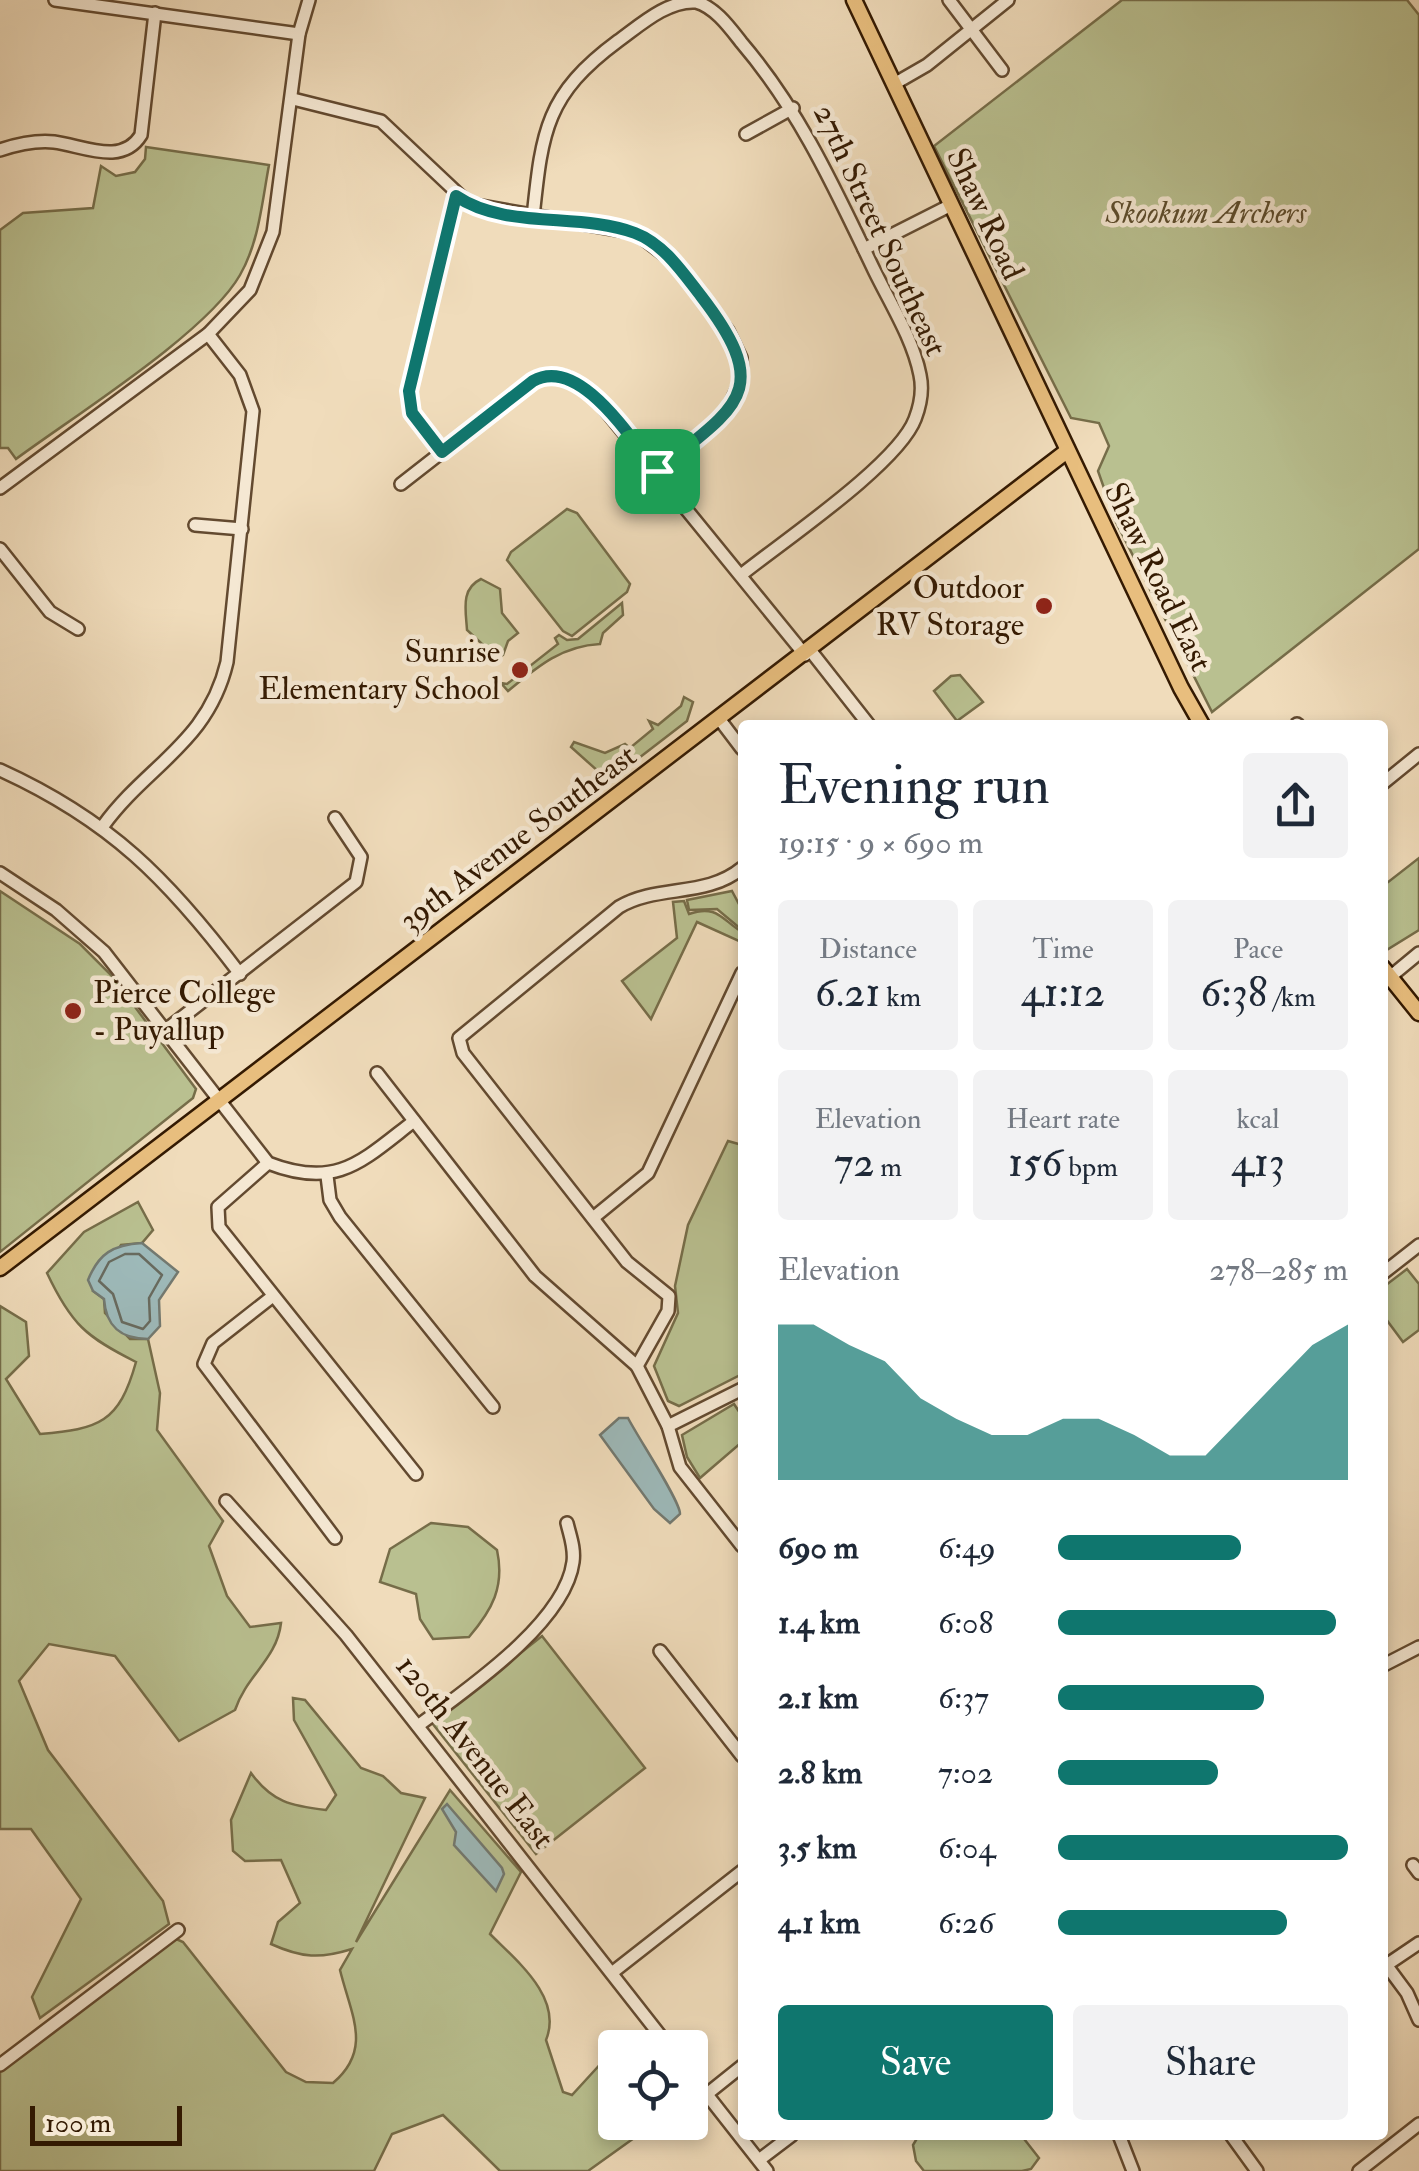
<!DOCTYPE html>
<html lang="en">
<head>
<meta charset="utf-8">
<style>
  :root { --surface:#fff; --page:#f2f2f3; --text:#1f2937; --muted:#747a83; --accent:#0f766e }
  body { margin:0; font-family:"IM FELL Double Pica",serif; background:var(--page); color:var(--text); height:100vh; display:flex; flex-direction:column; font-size:38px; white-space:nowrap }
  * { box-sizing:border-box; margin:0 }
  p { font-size:32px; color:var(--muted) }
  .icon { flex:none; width:55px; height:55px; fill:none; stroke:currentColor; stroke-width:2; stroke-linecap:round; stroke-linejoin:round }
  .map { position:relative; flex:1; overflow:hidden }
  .drawer { position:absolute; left:738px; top:720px; width:650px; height:1420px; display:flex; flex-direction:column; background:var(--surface); border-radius:10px; box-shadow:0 5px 15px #0003 }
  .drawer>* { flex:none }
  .controls { position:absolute; left:598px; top:2030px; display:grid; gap:20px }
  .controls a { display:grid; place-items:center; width:110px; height:110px; border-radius:10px; background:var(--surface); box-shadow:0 5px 15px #0003; font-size:50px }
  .scale { position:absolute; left:30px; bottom:25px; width:152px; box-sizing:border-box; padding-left:10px; border:5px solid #341a02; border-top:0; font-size:28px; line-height:35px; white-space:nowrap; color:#341a02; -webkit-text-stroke:8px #f5e8d3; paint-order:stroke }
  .pin { position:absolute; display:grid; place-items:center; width:85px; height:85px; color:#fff; margin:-42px; border-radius:20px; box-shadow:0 5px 15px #0006 }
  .round { display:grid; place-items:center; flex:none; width:105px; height:105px; border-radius:10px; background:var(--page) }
  .head { display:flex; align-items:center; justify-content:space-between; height:170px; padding:0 40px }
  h1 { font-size:55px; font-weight:600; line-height:75px }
  .metrics { display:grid; grid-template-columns:repeat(3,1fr); gap:15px; height:170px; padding:10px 40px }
  .metrics div { display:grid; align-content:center; border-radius:10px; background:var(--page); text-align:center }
  .metrics b { font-size:42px; font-weight:600 }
  .metrics small { font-size:28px; font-weight:400 }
  .metrics p { font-size:28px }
  .chart { height:280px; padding:20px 40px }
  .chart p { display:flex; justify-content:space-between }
  .chart svg { width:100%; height:180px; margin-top:10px; fill:var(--accent); opacity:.7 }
  .button { display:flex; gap:20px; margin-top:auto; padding:20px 40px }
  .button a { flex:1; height:115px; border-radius:10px; background:var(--accent); color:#fff; font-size:40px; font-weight:600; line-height:115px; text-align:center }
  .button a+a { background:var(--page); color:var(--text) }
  ul { padding:0 40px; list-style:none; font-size:32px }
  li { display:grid; grid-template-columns:160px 120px 1fr; align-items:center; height:75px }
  li i { height:25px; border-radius:12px; background:var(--accent) }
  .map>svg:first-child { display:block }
  .green { fill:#b9c090; stroke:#766d49; stroke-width:2.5 }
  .water { fill:#9db9b9; stroke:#737970; stroke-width:2.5 }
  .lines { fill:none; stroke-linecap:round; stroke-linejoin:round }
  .shore { stroke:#686a5e; stroke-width:2.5 }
  .minor-casing { stroke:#634a30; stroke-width:16 }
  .major-casing { stroke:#341a02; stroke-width:19 }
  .minor { stroke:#f5e8d3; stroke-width:11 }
  .major { stroke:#e8be7e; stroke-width:14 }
  .route-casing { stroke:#fff; stroke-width:20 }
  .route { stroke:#0f766e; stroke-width:12 }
  .poi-dot { fill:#8f2418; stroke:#f5e8d3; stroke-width:4 }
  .labels { text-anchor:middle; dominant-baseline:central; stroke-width:9; stroke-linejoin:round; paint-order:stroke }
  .park-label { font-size:32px; font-style:italic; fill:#5c4c2d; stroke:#f5e8d3 }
  .street-label { font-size:32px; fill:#341a02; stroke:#f5e8d3 }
  .poi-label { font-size:32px; fill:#341a02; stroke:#f5e8d3; text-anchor:end }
</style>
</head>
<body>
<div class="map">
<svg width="1419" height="2171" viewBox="0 0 1419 2171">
  <rect width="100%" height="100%" fill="#f0dcbb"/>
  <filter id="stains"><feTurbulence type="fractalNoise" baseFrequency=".002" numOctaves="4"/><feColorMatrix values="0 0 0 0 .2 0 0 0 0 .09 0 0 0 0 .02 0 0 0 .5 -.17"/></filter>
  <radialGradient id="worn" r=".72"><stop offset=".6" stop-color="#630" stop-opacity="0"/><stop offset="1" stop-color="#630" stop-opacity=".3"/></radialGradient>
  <g class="green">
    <polygon points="1122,0 1407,0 1419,15 1419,549 1212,712 1116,522 1098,471 1109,446 1099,423 1071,418 934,146"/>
    <path d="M 146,147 L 269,165 C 262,202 259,242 240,275 C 207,333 74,416 16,459 L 8,448 L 0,448 L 0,230 L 23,213 L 93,208 L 101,166 L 116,176 L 135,172 L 145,159 Z"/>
    <polygon points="567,509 577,513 630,584 627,592 572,636 563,631 507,560 511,552"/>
    <path d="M 481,579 L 500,589 L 502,613 L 518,633 L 508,641 L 503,655 L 496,657 L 467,630 C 466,611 460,589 481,579 Z"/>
    <path d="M 622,603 L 623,615 L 603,633 L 600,644 C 561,646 537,667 508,691 L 501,683 L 507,684 L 558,644 L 555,638 L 559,635 L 567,640 L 578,639 Z"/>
    <polygon points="960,675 983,702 957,721 934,691 951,676"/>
    <polygon points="684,697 693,702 687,721 609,781 571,747 574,742 605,753 625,744 630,748 653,729 649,721 658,725 681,706"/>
    <polygon points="1419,858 1419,930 1385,951 1383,886"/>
    <polygon points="0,891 80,944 112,976 196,1089 193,1098 0,1252"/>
    <polygon points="732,891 741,908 742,930 717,909 689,910 687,900"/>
    <path d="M 684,901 L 689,914 C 717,904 722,920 742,932 L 741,942 L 697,922 L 651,1019 L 622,981 L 677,938 L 673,902 Z"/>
    <polygon points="728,1141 742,1145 742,1374 679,1406 668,1401 654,1366 678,1313 675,1286 688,1225"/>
    <path d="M 138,1202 L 153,1230 L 142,1243 L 121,1245 L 93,1291 L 104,1299 L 105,1313 L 130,1339 L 148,1339 L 160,1393 L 157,1430 L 223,1521 L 209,1546 L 227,1596 L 250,1627 L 281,1623 C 277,1659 246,1676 235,1710 L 179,1741 L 115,1656 L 49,1644 L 19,1681 L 48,1750 L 163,1901 L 169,1924 L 40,2018 L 32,1997 L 81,1899 L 31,1829 L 0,1829 L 0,1306 L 26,1322 L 29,1356 L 6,1379 L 40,1434 C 99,1429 119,1423 136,1362 C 86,1337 71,1324 47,1273 L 84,1232 Z"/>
    <polygon points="1407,1269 1419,1284 1419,1330 1403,1342 1383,1315 1382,1288"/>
    <polygon points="734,1404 742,1416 742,1442 700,1478 687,1457 682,1435"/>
    <path d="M 431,1523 L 468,1527 L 497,1550 C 505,1587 492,1610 469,1637 L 433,1639 L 420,1619 L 416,1594 L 380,1582 L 390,1549 Z"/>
    <polygon points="542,1636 645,1768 536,1854 432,1723"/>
    <path d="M 293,1698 L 305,1700 L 361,1768 L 383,1776 L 401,1793 L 425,1798 L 356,1942 L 450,1790 L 521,1872 L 490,1934 C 518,1962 563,1998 546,2040 L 563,2092 L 572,2095 L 605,2059 L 615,2061 L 615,2122 L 654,2123 L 648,2128 L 588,2171 L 500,2171 L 443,2115 L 392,2134 L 374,2171 L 0,2171 L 0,2070 L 174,1938 L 183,1942 L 286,2072 L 306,2082 L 333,2083 C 373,2049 351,2015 340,1970 L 352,1949 C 320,1959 302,1958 271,1944 L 278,1922 L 300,1903 L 281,1860 L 245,1861 L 233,1851 L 231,1820 L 251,1773 C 272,1802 291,1806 326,1810 L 336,1795 L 294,1720 Z"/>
    <polygon points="919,2135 1021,2135 1039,2158 1031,2169 1022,2171 924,2171 916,2161 913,2145"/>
  </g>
  <g class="water">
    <path d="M 142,1243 L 178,1272 L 159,1300 L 160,1326 L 148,1339 C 121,1339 106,1327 104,1299 L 93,1291 L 88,1280 C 99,1253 113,1245 142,1243 Z"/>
    <path d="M 619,1418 L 628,1418 C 637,1436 681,1502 680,1514 L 670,1523 L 654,1509 L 600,1435 Z"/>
    <polygon points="447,1804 502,1868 504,1874 496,1891 454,1845 456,1832 442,1809"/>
  </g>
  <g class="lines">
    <polygon class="shore" points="125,1254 139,1254 162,1275 149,1298 150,1321 143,1329 122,1322 113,1294 99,1281 109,1262"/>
    <g class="minor-casing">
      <g id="minor">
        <polyline points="55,0 299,34"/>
        <polyline points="949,0 1002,70"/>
        <polyline points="894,84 927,65 1008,0"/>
        <polyline points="293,99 381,121 469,204 636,233 674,262 728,331 741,358 742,379 725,415 657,471"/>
        <polyline points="746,134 793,108"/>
        <path d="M 0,150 C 18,144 35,140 54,142 C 84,146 122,166 141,135 L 155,13"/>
        <path d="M 533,217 C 542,132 545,95 618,41 C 639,26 667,0 696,2 C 715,7 730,28 741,42 C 800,111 835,189 874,270 C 890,303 913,339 920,375 C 923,389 920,406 915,419 C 898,464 782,542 741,575"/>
        <polyline points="864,249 951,205"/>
        <polyline points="442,452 413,413 409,391 456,195"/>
        <path d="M 401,484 L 533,381 C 559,366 580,382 598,401 L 805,655"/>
        <polyline points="0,488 208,334 250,290 273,232 299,34 309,0"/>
        <polyline points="195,525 242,529"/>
        <polyline points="0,549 50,612 78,629"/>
        <polyline points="810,650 869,725"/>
        <polyline points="720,720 742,749"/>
        <polyline points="1297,724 1298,725"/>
        <path d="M 0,770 C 110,820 168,879 240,974"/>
        <polyline points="1382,784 1419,754"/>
        <path d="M 103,826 C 147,765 208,743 227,662 L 253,411 L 240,375 L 208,334"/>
        <path d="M 0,873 L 56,910 L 104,952 L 268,1163 C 337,1190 362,1161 414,1121"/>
        <polyline points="1390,977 1419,953"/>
        <polyline points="167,1029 356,882 361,857 335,818"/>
        <polyline points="377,1073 535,1276 637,1366 668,1426 680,1467 742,1546"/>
        <polyline points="268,1163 218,1207 219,1227 416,1474"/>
        <polyline points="327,1176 330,1200 340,1217 493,1407"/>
        <polyline points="593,1218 648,1173 742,973"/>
        <polyline points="1382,1274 1419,1245"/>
        <polyline points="273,1296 213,1343 204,1364 335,1538"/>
        <path d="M 637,1366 L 668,1311 L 669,1296 L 627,1262 L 463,1053 L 459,1038 L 619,907 C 658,884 706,898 742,868"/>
        <polyline points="668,1426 742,1389"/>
        <polyline points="226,1501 346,1635 670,2048"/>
        <polyline points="660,1651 742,1756"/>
        <polyline points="1382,1666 1419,1647"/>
        <path d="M 419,1725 C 466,1690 565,1623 573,1562 C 575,1548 570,1536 567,1523"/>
        <polyline points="1413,1865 1419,1873"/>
        <polyline points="1387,1966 1407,1993 1419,2020"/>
        <polyline points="1382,1968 1419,1943"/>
        <polyline points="613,1972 742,1871"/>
        <polyline points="0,2065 178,1930"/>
        <polyline points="690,2073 767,2171"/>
        <polyline points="707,2094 742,2066"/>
        <polyline points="1119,2135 1133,2171"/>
        <polyline points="1231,2135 1257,2171"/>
        <polyline points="759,2160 792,2135"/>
        <polyline points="1359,2171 1419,2124"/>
      </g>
    </g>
    <g class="major-casing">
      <g id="major">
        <polyline points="854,0 1181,688 1202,725"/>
        <polyline points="1382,967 1419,1013"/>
        <polyline points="0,1268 1067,451"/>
      </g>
    </g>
    <use href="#minor" class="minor"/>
    <use href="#major" class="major"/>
  </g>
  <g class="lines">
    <g class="route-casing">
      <path id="route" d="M 456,196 C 506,230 580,212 635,233 C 664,244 683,273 701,296 C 775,392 737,406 657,471 C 631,440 580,355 533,381 L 442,452 L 412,413 L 409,391 Z"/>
    </g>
    <use href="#route" class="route"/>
  </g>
  <g class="poi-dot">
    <circle cx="1044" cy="606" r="10"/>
    <circle cx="520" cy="670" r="10"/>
    <circle cx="73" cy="1011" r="10"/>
  </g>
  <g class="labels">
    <g class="park-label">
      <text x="1206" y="213">Skookum Archers</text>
    </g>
    <g class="street-label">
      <text transform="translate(985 214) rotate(65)">Shaw Road</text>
      <text transform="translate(880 230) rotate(65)">27th Street Southeast</text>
      <text transform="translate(1158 577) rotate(64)">Shaw Road East</text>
      <text transform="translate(518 838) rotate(-37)">39th Avenue Southeast</text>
      <text transform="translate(475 1752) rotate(52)">120th Avenue East</text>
    </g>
    <g class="poi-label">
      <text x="1024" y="588">Outdoor<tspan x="1024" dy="37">RV Storage</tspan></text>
      <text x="500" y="652">Sunrise<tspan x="500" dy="37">Elementary School</tspan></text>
      <text x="93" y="993" text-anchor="start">Pierce College<tspan x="93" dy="37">- Puyallup</tspan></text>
    </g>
  </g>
  <rect width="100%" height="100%" filter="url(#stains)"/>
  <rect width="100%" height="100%" fill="url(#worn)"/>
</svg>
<div class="controls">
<a><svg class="icon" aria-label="locate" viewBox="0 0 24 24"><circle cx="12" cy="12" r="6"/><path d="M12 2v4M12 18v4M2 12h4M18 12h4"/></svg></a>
</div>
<div class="scale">100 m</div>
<div class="pin" style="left:657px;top:471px;background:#1e9e55"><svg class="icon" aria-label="arrive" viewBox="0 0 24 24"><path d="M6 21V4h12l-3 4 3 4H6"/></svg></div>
<section class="drawer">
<div class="head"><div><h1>Evening run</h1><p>19:15 · 9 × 690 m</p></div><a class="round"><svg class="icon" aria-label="share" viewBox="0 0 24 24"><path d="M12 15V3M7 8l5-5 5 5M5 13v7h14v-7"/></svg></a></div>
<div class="metrics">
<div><p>Distance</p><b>6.21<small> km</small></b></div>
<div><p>Time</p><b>41:12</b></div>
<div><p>Pace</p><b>6:38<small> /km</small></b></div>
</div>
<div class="metrics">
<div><p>Elevation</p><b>72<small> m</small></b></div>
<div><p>Heart rate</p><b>156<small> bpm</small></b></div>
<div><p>kcal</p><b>413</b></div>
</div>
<div class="chart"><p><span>Elevation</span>278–285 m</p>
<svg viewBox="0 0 160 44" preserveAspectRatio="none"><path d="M0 44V6L10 6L20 11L30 15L40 24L50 29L60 33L70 33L80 29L90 29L100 33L110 38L120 38L130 29L140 20L150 11L160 6V44z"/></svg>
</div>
<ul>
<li><b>690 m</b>6:49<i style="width:63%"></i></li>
<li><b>1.4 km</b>6:08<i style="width:96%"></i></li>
<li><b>2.1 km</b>6:37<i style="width:71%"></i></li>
<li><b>2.8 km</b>7:02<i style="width:55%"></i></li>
<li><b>3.5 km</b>6:04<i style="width:100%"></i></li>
<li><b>4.1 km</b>6:26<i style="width:79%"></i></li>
</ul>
<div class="button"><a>Save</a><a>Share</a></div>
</section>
</div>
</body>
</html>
